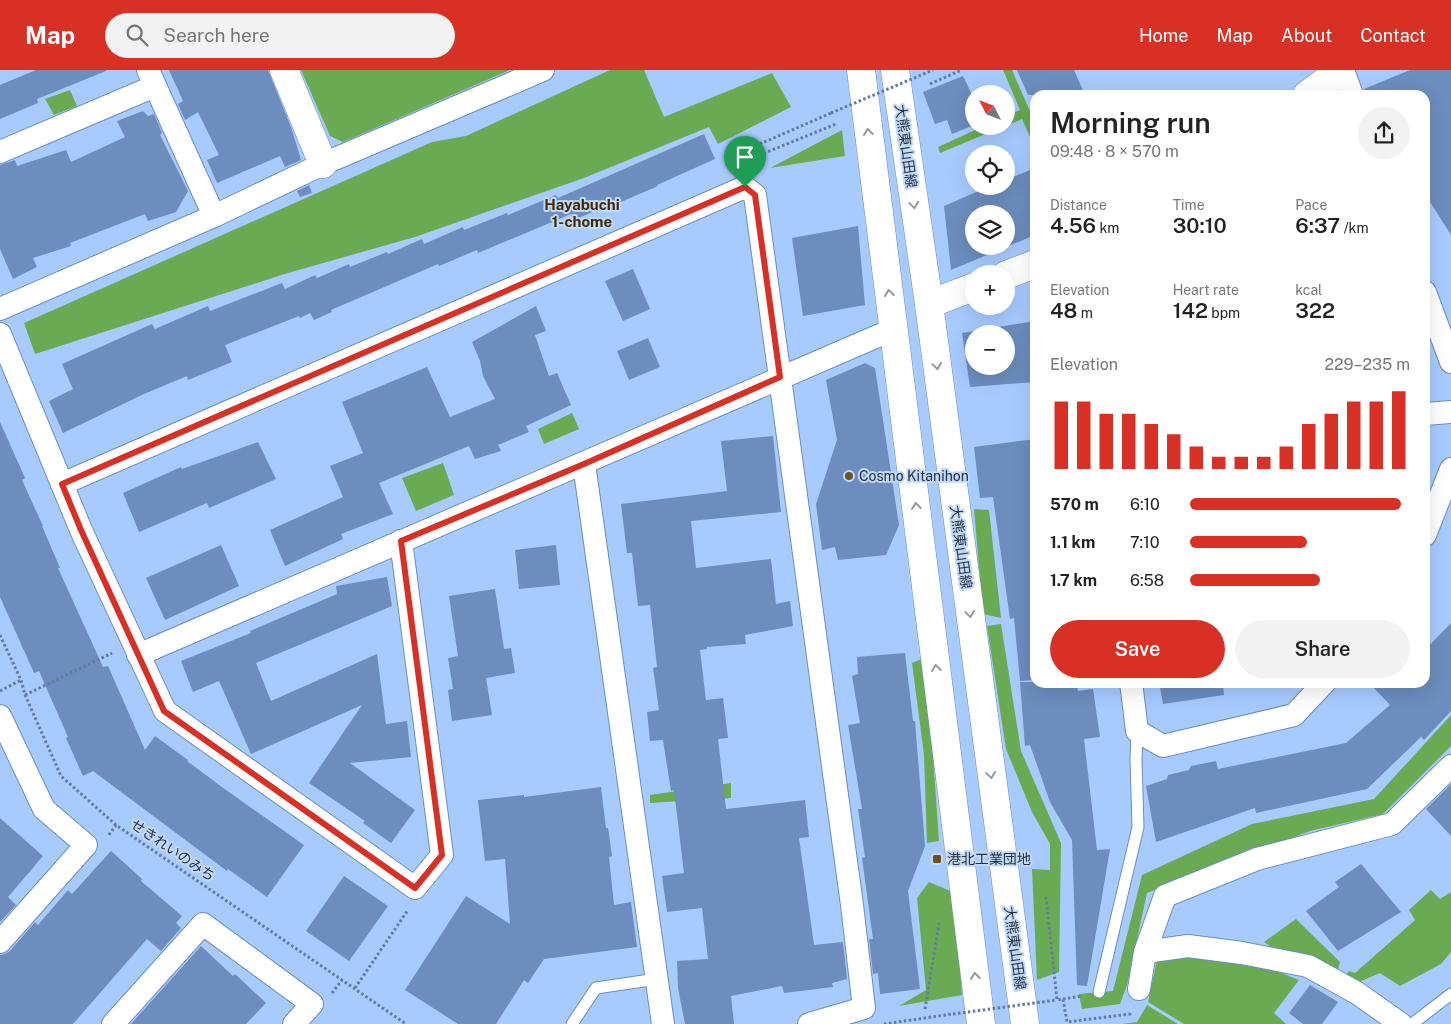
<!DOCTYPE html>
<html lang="en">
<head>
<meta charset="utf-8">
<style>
  :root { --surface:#fff; --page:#f2f2f2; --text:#222; --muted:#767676; --accent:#d93025 }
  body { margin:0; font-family:"Public Sans","Noto Sans JP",sans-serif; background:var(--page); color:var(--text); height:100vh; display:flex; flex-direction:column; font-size:19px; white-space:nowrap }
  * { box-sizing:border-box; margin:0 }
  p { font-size:16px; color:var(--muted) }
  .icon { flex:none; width:28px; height:28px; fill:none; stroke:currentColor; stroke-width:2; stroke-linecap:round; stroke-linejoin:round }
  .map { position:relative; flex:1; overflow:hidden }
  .drawer { position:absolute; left:1030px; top:20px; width:400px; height:598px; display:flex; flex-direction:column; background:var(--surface); border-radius:15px; box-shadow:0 5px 20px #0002 }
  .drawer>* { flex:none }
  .needle { width:32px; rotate:312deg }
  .controls { position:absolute; left:965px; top:15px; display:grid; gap:10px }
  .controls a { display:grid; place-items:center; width:50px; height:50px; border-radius:50%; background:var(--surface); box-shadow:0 5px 20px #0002; font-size:25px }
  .pin { position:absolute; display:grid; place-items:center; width:42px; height:42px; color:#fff; margin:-51px -21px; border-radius:50% 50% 50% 0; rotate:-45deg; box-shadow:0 0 5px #0007 }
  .pin .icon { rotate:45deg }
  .round { display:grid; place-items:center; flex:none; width:52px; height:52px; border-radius:26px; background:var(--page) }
  .overview { display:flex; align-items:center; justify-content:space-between; height:85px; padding:0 20px }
  h1 { font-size:28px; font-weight:600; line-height:38px }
  .metrics { display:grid; grid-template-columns:repeat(3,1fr); gap:8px; height:85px; padding:5px 20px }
  .metrics div { display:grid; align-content:center }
  .metrics b { font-size:21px; font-weight:600 }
  .metrics small { font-size:14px; font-weight:400 }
  .metrics p { font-size:14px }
  .chart { height:140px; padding:10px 20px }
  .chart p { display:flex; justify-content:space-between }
  .chart svg { width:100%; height:90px; margin-top:5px; stroke:var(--accent); stroke-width:6 }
  .action { display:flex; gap:10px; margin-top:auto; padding:10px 20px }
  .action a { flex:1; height:58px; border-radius:30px; background:var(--accent); color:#fff; font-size:20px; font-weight:600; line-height:58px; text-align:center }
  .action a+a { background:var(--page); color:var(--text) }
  ul { padding:0 20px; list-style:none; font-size:16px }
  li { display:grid; grid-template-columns:80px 60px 1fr; align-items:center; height:38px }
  li i { height:12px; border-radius:6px; background:var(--accent) }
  header { display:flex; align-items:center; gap:30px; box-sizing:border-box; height:70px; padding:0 25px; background:var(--accent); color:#fff }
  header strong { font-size:24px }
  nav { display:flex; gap:28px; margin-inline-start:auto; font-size:18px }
  .search { width:350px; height:45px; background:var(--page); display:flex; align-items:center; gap:12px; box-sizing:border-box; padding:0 18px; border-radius:28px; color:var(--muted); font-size:19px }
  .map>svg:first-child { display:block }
  .green { fill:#6aaa52 }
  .building { fill:#6c8dbe; fill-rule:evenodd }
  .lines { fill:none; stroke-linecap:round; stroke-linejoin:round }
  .service-casing { stroke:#6c8dbd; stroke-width:13 }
  .minor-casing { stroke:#6c8dbd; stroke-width:24 }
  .tertiary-casing { stroke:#6c8dbd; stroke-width:29 }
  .path { stroke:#637b9f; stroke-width:3; stroke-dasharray:2.5 2.5; stroke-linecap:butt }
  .service { stroke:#fff; stroke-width:11 }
  .minor { stroke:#fff; stroke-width:22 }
  .tertiary { stroke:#fff; stroke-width:28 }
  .path-bridge { stroke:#637b9f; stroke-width:3; stroke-dasharray:2.5 2.5; stroke-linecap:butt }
  .oneway { stroke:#9198a2 }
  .route-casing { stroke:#fff; stroke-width:10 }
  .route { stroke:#d93025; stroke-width:6 }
  .poi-dot { fill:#6c5123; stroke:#c2d8f7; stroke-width:2 }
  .labels { text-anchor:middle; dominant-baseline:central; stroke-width:4; stroke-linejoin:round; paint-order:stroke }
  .street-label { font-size:14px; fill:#233145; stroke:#c2d8f7 }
  .poi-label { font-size:14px; fill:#233145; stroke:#c2d8f7; text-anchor:start }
  .neighbourhood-label { font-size:15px; font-weight:bold; fill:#3f2a03; stroke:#c2d8f7 }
</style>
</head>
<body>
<header>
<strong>Map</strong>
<div class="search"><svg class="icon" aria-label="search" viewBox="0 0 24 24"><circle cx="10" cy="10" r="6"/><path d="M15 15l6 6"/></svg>Search here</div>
<nav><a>Home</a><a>Map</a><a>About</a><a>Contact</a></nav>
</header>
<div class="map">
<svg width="1451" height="954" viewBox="0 0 1451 954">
  <rect width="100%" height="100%" fill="#a7cbff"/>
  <g class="green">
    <polygon points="301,0 510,0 343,72 330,66"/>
    <polygon points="610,0 644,0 664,47 772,3 791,37 718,74 709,57 584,108 415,167 288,203 35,284 24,253 432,72 466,66"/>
    <polygon points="1003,0 1012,0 1035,53 1035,78 1022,49 1006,56 1006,46 1020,40"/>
    <polygon points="70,20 77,36 54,45 45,29"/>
    <polygon points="984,56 1005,56 940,83 938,77"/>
    <polygon points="842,60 845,86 770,98"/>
    <polygon points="572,343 579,359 544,374 538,359"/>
    <polygon points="443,393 454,425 416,441 402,408"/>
    <polygon points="974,439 989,440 1001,548 983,544"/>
    <polygon points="1001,554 1021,681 1061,773 1059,902 1037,910 1032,799 1050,800 1050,774 1032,742 1006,679 987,556"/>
    <polygon points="926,587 939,771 927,773 924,685 912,593"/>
    <polygon points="1451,645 1451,676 1383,744 1310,761 1147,823 1127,915 1120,934 1082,939 1079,924 1113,921 1142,805 1252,754 1374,729"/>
    <polygon points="731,713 731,728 650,733 650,725"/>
    <polygon points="929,812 955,823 962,925 899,936 926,920 917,828"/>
    <polygon points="1431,820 1440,829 1451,822 1451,882 1441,894 1400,916 1380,903 1352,915 1344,908 1349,901 1355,903 1415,850 1409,840"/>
    <polygon points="1296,849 1340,892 1337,904 1277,881 1264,872"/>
    <polygon points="1185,886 1259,894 1299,910 1274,943 1286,954 1184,954 1148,932 1157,890"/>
    <polygon points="1147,935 1178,954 1122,954 1137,952"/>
  </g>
  <g class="building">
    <polygon points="36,0 106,0 106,1 37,29 38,33 0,49 0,15"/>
    <polygon points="169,0 268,0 291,57 301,90 285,97 280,86 217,113 207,90 219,85 198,42 185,50 178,34 183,31"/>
    <polygon points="1017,0 1074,0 1085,25 1028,25"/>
    <polygon points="1410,0 1451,0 1451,165 1425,124 1425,25 1365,25 1364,19"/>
    <polygon points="963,6 974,29 974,55 952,64 947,50 935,54 923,22"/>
    <polygon points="143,41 148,46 154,44 162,63 160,65 188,121 176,142 148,151 145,144 70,173 71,176 33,188 37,197 13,209 0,179 0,95 15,90 17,96 66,80 71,92 125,67 117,51"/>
    <polygon points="704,64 715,89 657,115 658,116 621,132 620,130 574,150 571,144 478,183 477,180 439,196 438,194 331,240 332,242 314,250 310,243 300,248 299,246 225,275 232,292 188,310 187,306 144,324 63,363 49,331 73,319 62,294 152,254 155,259 208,236 210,241 282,213 285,219 315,205 317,208 349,194 350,197 387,182 388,184 422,169 424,174 463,157 464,160 507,143 508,145 556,125 558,128"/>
    <path d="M 1035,98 L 1035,165 L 951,200 L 944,136 L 990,116 L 1006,116 L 1006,110 ZM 974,144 L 1006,144 L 1006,176 L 974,176 Z"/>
    <polygon points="309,115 312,123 300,127 297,121"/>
    <polygon points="858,156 865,235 803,246 792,168"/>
    <polygon points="633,199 650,239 623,251 605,211"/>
    <polygon points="536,236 546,261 535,265 549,306 557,303 571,335 526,356 529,362 498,375 501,381 475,389 469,376 379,413 393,444 341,464 343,469 285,496 270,460 343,427 330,396 363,383 342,332 427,297 450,347 495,329 483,306 480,291 472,272"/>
    <path d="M 1035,251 L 1035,312 L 970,317 L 962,263 ZM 974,264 L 1006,264 L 1006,296 L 974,296 Z"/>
    <polygon points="648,268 660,297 629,310 617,281"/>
    <polygon points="865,293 875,298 899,455 886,485 838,490 835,477 822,480 816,434 837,370 826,310"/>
    <polygon points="0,352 25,408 22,410 43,456 42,456 60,498 58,498 103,597 108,596 145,680 155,666 188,690 187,691 226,720 304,775 267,827 228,799 227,801 93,701 83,706 66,668 68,667 39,601 34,603 0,527"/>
    <polygon points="773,366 781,442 691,451 696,498 771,489 776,534 790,531 793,556 745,565 746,574 707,577 707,579 700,580 706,630 723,628 728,668 718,669 726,739 805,730 809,767 799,768 814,875 843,872 847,909 832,913 833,917 784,923 782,916 731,926 734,954 685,954 678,918 677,891 708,889 702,838 667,842 662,806 684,803 674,720 671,721 663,670 650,671 647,642 659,640 653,598 657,597 650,535 638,536 632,483 627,483 621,434 727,421 721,371"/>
    <polygon points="1035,369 1035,610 1020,611 1014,548 1010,549 993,427 980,428 974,377"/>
    <polygon points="258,372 276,409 209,438 207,433 139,462 123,423 181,397 182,399"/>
    <polygon points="221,475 239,516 165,550 146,508"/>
    <polygon points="556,475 560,515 519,519 515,480"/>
    <polygon points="387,507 392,536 256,593 271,631 377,584 386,654 407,651 411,687 350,693 415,740 391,773 363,753 365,751 309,713 362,635 251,684 219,611 193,622 181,591 251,563 250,561 337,524 336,516"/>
    <polygon points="495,519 504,579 511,578 515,603 486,608 492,645 452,651 448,620 453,619 448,588 458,586 449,526"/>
    <polygon points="1451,553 1451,641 1424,670 1421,667 1367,719 1256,743 1255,738 1156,772 1146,716 1167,709 1168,705 1189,700 1191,696 1216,691 1218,699 1346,673 1390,635 1368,612 1425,612 1425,580"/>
    <polygon points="905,583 913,651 915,651 925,776 908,821 920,919 880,924 878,903 873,904 869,869 873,869 862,788 865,787 858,739 862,739 848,655 860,653 852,606 858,604 857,587"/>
    <polygon points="1020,612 1076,612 1078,621 1093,619 1100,667 1084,669 1097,780 1110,779 1087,916 1077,915 1072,770 1050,732 1030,675 1025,676"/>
    <polygon points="1159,612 1223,612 1224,625 1163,634"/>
    <polygon points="1451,714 1451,766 1426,739"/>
    <polygon points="601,717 606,758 608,758 612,786 609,787 614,835 631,832 637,877 544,889 528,913 524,910 496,954 458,954 405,920 466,826 510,854 505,789 485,791 478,730 524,725 524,727"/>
    <polygon points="0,748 43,786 8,827 16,835 0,852"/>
    <polygon points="111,781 142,809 141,811 182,846 176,853 181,858 161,881 147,869 73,954 0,954 0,885 5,884 10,881 35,852 38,855 68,820 72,824"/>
    <polygon points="1361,794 1401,842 1338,881 1306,841 1339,817 1335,812"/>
    <polygon points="344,806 388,836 349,891 306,861"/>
    <polygon points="201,876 233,906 235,904 266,933 246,954 131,954"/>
    <polygon points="1310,915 1338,932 1322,954 1303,954 1289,943"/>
  </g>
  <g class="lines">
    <g class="service-casing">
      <g id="service">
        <polyline points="1099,922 1138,757 1136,690 1137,661"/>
        <polyline points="572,954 596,918 657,909"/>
        <polyline points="1412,954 1451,924"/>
      </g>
    </g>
    <g class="minor-casing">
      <g id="minor">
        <polyline points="148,0 214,146"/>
        <polyline points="1343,0 1352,25"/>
        <polyline points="0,82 155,16"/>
        <polyline points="1425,222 1451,292"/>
        <polyline points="0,239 214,146 323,94 543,0"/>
        <polyline points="0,264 81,460 165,641 415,818 442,785 401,471"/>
        <polyline points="1425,344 1451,342"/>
        <polyline points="584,394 663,954"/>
        <polyline points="62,414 745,117 755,125 852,835 864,938 809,954"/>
        <polyline points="1425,465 1451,399"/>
        <polyline points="138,585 894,259"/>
        <polyline points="1131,612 1137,661 1163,676 1294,645 1325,612"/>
        <polyline points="0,646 44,739 86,775 0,872"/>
        <polyline points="1145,882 1188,876 1242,883 1308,896 1357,923 1401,954"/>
        <polyline points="1139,919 1145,882 1165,826 1257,789 1392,754 1451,696"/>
        <polyline points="113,954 203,854 312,934 294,954"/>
      </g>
    </g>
    <g class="tertiary-casing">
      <g id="tertiary">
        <polyline points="284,0 323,94"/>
        <polyline points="861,0 981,954"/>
        <polyline points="895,0 929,234 1025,954"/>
        <polyline points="1307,25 1341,0"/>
        <polyline points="1006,205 1035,194"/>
        <polyline points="929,234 974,217"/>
      </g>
    </g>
    <g class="path">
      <polyline points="930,14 962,0"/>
      <polyline points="745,91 836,54"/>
      <polyline points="736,95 732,86 831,43"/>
      <polyline points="0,565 21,610 25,625 61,706 116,755 406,954"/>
      <polyline points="0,621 21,610"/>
      <polyline points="25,625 112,583"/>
      <polyline points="109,765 116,755"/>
      <polyline points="1046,827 1057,930 1063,929 1067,952 1130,944 1131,941"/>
      <polyline points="355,918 408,840"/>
      <polyline points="332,923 342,910"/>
      <polyline points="1063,929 1082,926"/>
      <polyline points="925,939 939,853"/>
      <polyline points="884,954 952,944"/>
    </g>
    <use href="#service" class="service"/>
    <use href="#minor" class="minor"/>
    <use href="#tertiary" class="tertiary"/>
    <g class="path-bridge">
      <polyline points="831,43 933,0"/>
      <polyline points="953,944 1057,930"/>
    </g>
  </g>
  <defs><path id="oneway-chevron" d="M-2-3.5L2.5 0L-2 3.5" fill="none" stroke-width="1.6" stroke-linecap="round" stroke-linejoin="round" transform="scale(1.25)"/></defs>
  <g class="oneway">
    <use href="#oneway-chevron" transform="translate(868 62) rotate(-97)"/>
    <use href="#oneway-chevron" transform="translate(914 135) rotate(82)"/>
    <use href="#oneway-chevron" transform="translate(889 223) rotate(-97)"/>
    <use href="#oneway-chevron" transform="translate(937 296) rotate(82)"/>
    <use href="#oneway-chevron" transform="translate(916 436) rotate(-97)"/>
    <use href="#oneway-chevron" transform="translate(970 544) rotate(82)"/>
    <use href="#oneway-chevron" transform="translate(936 598) rotate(-97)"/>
    <use href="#oneway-chevron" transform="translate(991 705) rotate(82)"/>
    <use href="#oneway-chevron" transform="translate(975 906) rotate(-97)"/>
  </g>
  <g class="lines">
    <g class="route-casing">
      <polygon id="route" points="745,117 755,125 780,307 584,394 401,471 442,785 415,818 164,641 81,460 62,414"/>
    </g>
    <use href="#route" class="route"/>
  </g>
  <g class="poi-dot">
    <circle cx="849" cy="406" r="5"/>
    <rect x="932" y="784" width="10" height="10" rx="2.5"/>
  </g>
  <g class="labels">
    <g class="street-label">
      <text transform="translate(906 76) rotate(82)">大熊東山田線</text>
      <text transform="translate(961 477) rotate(82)">大熊東山田線</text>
      <text transform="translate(173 780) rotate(34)">せきれいのみち</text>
      <text transform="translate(1015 878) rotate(82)">大熊東山田線</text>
    </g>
    <g class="poi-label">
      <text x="859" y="406">Cosmo Kitanihon</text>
      <text x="947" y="789">港北工業団地</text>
    </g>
    <g class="neighbourhood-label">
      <text x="582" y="134">Hayabuchi<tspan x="582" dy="17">1-chome</tspan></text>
    </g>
  </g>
</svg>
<div class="controls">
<a><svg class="needle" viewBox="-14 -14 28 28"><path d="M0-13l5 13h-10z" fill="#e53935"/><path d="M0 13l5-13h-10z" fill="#767676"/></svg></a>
<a><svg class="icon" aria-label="locate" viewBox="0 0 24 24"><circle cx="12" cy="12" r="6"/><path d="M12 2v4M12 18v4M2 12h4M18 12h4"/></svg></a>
<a><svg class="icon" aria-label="layers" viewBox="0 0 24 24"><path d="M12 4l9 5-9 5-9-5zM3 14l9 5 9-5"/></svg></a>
<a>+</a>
<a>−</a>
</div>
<div class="pin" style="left:745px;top:117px;background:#1e9e55"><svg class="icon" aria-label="arrive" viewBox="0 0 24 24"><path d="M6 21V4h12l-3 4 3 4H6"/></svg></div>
<section class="drawer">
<div class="overview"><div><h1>Morning run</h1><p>09:48 · 8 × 570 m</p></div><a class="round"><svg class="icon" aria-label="share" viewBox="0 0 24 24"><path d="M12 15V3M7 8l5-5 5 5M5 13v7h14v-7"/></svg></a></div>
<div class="metrics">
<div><p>Distance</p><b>4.56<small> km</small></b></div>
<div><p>Time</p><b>30:10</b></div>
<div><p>Pace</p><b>6:37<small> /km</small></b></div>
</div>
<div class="metrics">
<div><p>Elevation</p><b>48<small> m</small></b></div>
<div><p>Heart rate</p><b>142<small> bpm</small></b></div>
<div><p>kcal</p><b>322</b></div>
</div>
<div class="chart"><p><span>Elevation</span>229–235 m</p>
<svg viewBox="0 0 160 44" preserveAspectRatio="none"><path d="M5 44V11M15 44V11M25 44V17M35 44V17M45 44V22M55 44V27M65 44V33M75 44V38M85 44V38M95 44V38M105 44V33M115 44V22M125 44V17M135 44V11M145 44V11M155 44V6"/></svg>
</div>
<ul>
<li><b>570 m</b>6:10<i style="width:96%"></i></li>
<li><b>1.1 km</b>7:10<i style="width:53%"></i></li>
<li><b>1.7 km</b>6:58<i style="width:59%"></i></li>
</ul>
<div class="action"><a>Save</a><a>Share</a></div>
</section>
</div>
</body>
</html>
